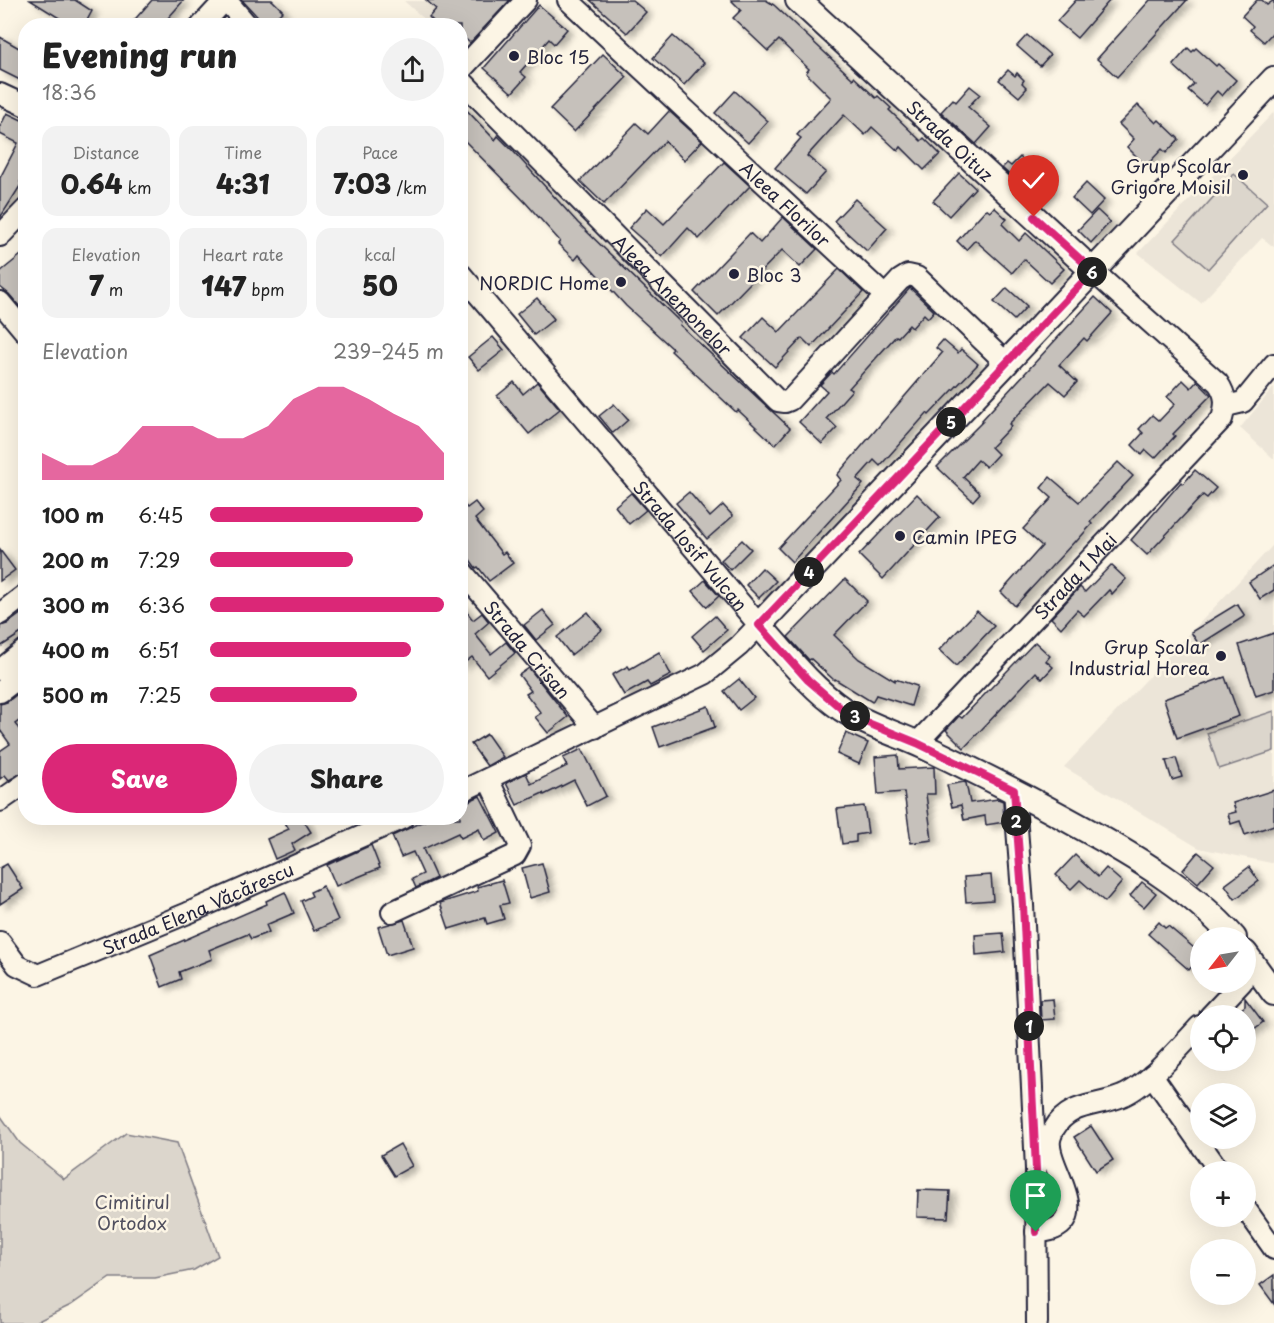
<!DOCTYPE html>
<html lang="en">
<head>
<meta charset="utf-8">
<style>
  :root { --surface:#fff; --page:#f2f2f2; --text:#222; --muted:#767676; --accent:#db2777 }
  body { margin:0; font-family:"Playpen Sans",sans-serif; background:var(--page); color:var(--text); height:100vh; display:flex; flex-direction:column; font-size:22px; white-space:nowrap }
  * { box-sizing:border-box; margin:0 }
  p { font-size:20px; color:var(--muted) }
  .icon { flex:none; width:33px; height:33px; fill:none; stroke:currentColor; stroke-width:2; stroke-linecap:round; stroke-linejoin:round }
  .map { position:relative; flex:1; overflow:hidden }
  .sheet { position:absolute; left:18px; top:18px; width:450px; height:807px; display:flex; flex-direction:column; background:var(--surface); border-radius:24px; box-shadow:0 6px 24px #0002 }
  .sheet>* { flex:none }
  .needle { width:39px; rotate:239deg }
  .buttons { position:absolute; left:1190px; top:927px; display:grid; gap:12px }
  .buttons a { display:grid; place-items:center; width:66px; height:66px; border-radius:50%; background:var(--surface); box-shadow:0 6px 24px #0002; font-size:30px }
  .pin { position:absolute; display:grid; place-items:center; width:51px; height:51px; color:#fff; margin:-62px -26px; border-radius:50% 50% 50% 0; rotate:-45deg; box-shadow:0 0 6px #0007 }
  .pin .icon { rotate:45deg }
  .km { position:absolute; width:30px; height:30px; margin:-15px; border-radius:50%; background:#222; color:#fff; font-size:16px; line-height:30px; text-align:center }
  .round { display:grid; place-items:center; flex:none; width:63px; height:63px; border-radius:32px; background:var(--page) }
  .summary { display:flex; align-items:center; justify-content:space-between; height:102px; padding:0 24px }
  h1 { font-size:33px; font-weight:800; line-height:45px }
  .metrics { display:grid; grid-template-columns:repeat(3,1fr); gap:9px; height:102px; padding:6px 24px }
  .metrics div { display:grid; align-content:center; border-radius:15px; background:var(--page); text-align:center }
  .metrics b { font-size:26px; font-weight:800 }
  .metrics small { font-size:16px; font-weight:400 }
  .metrics p { font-size:16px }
  .chart { height:168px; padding:12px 24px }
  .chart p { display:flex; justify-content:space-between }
  .chart svg { width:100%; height:108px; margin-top:6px; fill:var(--accent); opacity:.7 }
  .button { display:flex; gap:12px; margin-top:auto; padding:12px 24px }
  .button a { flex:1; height:69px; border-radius:36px; background:var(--accent); color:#fff; font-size:24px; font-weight:800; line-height:69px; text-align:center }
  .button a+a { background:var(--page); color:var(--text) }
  ul { padding:0 24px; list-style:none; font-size:20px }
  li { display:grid; grid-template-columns:96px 72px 1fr; align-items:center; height:45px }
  li i { height:15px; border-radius:8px; background:var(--accent) }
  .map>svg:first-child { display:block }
  .built { fill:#ece5d8 }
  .green { fill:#dcd6cc; stroke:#7f7c84; stroke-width:1.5 }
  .building { fill:#c6c1bb; stroke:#22223b; stroke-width:1.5; filter:url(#shadow) }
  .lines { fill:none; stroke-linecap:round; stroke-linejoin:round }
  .minor-casing { stroke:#22223b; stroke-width:24 }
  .major-casing { stroke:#22223b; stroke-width:28 }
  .minor { stroke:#fcf5e5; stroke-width:20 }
  .major { stroke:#fcf5e5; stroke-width:24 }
  .route-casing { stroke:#fff; stroke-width:12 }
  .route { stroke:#db2777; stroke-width:8 }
  .poi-dot { fill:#22223b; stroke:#fcf5e5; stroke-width:2 }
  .labels { text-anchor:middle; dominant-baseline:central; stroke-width:5; stroke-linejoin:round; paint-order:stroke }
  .poi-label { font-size:18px; fill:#22223b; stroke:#fcf5e5; text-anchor:start }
  .street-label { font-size:18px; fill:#22223b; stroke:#fcf5e5 }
  .park-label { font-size:18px; fill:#504f5f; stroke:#fcf5e5 }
</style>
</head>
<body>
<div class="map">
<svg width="1274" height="1323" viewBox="0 0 1274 1323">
  <defs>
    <filter id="shadow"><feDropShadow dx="6" dy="3.5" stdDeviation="3" flood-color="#0004"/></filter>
  </defs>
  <rect width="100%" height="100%" fill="#fcf5e5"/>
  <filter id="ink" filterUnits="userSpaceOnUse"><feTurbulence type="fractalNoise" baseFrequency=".0167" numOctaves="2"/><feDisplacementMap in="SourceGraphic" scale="12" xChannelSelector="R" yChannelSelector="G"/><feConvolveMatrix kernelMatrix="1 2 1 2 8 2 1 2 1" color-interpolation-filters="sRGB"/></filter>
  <g filter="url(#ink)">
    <g class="built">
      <polygon points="515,0 463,56 461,53 460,26 431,25 404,1"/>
      <polygon points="1274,112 1274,247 1262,238 1201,303 1138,253"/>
      <polygon points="1273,388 1274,389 1274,459 1240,428"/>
      <polygon points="1274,544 1274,862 1271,863 1199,848 1064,767"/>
    </g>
    <g class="green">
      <polygon points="1234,174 1267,203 1208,269 1175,240"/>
      <polygon points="1274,711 1274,751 1219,769 1207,733"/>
      <polygon points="0,1115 20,1143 64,1179 126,1133 177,1143 218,1256 194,1270 155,1278 110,1278 71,1305 34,1323 0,1323"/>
    </g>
    <g class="building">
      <polygon points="30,0 75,0 92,11 84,26 72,26"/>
      <polygon points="152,0 184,0 161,26 129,26"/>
      <polygon points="242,0 272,0 283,11 266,26"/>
      <polygon points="426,0 510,0 470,43 460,34 460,26 438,26 429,17 436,9"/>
      <polygon points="590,0 632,0 646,12 627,33"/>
      <polygon points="731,0 766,0 774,5 853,79 854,77 876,98 878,96 891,108 889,110 921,141 924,138 940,154 924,170 901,147 898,151 872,127 865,135 844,115 807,156 826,172 806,194 775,168 801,138 797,135 831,98 806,73 809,69 779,40 768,51 733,18 741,10"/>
      <polygon points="1076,0 1110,0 1077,38 1057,21"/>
      <polygon points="1150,0 1187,0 1117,77 1097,59"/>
      <polygon points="1257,0 1262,0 1267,5 1274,0 1274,31 1264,42 1250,30 1253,26 1242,16"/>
      <polygon points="539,5 567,29 554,44 549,39 520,72 526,77 512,93 484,68"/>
      <polygon points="1027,35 1050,55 1040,66 1017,46"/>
      <polygon points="673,36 704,63 684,85 653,58"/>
      <polygon points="0,37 26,52 26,83 0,70"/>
      <polygon points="1188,48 1192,52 1196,48 1216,66 1218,64 1236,80 1222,96 1217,91 1205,105 1188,90 1194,84 1173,65"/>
      <polygon points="603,54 627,77 574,132 550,109"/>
      <polygon points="1008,70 1015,76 1017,73 1024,80 1022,83 1027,88 1019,97 999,80"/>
      <polygon points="970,86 980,94 968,107 991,127 976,144 941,112 953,99 956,102"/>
      <polygon points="735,91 768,121 748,143 715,113"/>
      <polygon points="460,103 495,140 498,136 513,151 578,223 681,323 680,325 790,428 775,445 738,410 736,412 671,351 673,349 626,306 579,255 575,260 558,244 560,241 525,202 460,136"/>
      <polygon points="1138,105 1156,123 1159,120 1179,139 1166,153 1162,149 1146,166 1127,147 1134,139 1119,124"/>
      <polygon points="669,111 702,141 684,160 665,141 604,204 580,181 636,123 648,134"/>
      <polygon points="7,113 26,122 26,173 20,182 22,183 0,218 0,178 18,143 0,134 0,127"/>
      <polygon points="1020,157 1053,188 1040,203 1002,168 1007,163 1011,166"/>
      <polygon points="724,162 750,186 699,239 688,228 662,257 629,228 647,208 664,224"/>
      <polygon points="959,173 975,188 949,216 933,201"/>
      <polygon points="1086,183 1104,200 1090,215 1072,198"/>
      <polygon points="855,199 887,228 867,251 834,221"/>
      <polygon points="994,207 1007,219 1002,224 1019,241 1026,233 1064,269 1050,283 1024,259 1012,273 975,240 966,250 957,241 986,209 990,212"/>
      <polygon points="1097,210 1110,222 1091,243 1078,230"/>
      <polygon points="783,217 817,249 800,267 782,250 718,316 694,292 750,233 760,243"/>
      <polygon points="26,251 26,314 9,294 0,287 0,272"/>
      <polygon points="839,269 863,292 811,347 802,338 775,367 743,338 763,317 779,332"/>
      <polygon points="910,288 934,311 928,318 924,314 912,328 909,325 898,337 896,336 849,388 852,390 827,418 837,428 822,444 799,422 827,391 820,385 832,372 834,374"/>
      <polygon points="1007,288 1027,306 1014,320 994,302"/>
      <polygon points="1095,297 1112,313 1087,341 1084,338 1059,365 1077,382 1065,395 1050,382 1009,424 1011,426 991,447 998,454 986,467 978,460 963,477 980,493 973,501 937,467 983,421 982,420"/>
      <polygon points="537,298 554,319 534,335 517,314"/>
      <polygon points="493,337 504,350 479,370 468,357"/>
      <polygon points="943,340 958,353 961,349 978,364 929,415 927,413 880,466 874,460 857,479 863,484 792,562 778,548 841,480 837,475 942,353 936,348"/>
      <polygon points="1183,380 1191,388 1197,381 1211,395 1173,434 1175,436 1155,458 1146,450 1142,455 1132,445 1143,433 1139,429 1152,415 1159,421 1175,404 1167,397"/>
      <polygon points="514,382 523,394 537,382 560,409 529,434 497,396"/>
      <polygon points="614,404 628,420 613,433 599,416"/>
      <polygon points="1118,462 1133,476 1090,522 1092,524 1076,542 1075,541 1015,606 1001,592 1042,546 1023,529 1052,498 1041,488 1050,477 1079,502"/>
      <polygon points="1195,470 1216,488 1207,498 1203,495 1147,555 1131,540 1181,482 1183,484"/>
      <polygon points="689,492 710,517 723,505 733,516 707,539 676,503"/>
      <polygon points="631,493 646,510 629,524 615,506"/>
      <polygon points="917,494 940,517 883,579 859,555"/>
      <polygon points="460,500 467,508 475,502 483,512 475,519 502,554 505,552 513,563 489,581 478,567 476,568 460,546"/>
      <polygon points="742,540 751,549 730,570 721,560"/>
      <polygon points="0,550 15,570 0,581"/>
      <polygon points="1111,565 1126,579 1112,594 1109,590 1084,616 1077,610 1061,628 1051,618 1080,587 1085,592"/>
      <polygon points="1274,565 1274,590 1260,599 1249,582"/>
      <polygon points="762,568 776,581 759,598 746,585"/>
      <polygon points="845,579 867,601 834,635 859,659 895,681 895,679 917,686 911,706 876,695 872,702 835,679 834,680 811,659 809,660 788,637"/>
      <polygon points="705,580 719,596 707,607 693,591"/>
      <polygon points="460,603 473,620 482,613 489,622 475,634 491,654 506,642 515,653 487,676 472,657 460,666"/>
      <polygon points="1237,604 1245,616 1199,645 1191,632"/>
      <polygon points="26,610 26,630 0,647 0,626 7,624"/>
      <polygon points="543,610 555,625 536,640 524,625"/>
      <polygon points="977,611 994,626 956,666 939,650"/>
      <polygon points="588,612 602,630 571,655 557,637"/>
      <polygon points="715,616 727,630 704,650 692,636"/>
      <polygon points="1274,633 1274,690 1256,696 1239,645"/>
      <polygon points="1035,642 1050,656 1046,661 1053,667 1042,679 1036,672 964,748 946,730 959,716 962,718"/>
      <polygon points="659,652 671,675 650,686 647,682 624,695 612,675 628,666 630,669"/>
      <polygon points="529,668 568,717 548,733 535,717 541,713 526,694 531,691 519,675"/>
      <polygon points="1225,677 1239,716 1177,738 1164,699"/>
      <polygon points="739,679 754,698 739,710 724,691"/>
      <polygon points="25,688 26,709 20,713 23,718 15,724 26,738 26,771 9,780 5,775 0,779 0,751 10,744 0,730 0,704 7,702"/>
      <polygon points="708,706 715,727 660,747 653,727"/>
      <polygon points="846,733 868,743 859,764 837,754"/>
      <polygon points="487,734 503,757 487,766 471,744"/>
      <polygon points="582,749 606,796 587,806 574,780 544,795 543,793 517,805 506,783 526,773 531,784 567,766 563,758"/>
      <polygon points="898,755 899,769 934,767 935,794 926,794 932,840 911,843 904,792 878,794 875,757"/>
      <polygon points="1176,758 1182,777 1172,780 1166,761"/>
      <polygon points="964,782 966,783 970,803 998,799 1003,801 1004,822 986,825 985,816 964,820 961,805 952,807 947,785"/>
      <polygon points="1274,790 1274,825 1245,835 1240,821 1231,824 1228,814 1236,812 1233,803"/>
      <polygon points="480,796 499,833 484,841 479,829 461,838 458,833 423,849 436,878 416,888 412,879 423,874 413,852 401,857 392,836 431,818 460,818 460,805"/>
      <polygon points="864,806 868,833 856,835 856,842 842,844 837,809"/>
      <polygon points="282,818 302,818 311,832 292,844 295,850 275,859 267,839 289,829"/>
      <polygon points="371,845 380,868 336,886 327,865"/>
      <polygon points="1198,852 1214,865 1198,883 1183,870"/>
      <polygon points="1075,855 1098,877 1106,868 1122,882 1105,902 1080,880 1071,889 1056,875"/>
      <polygon points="542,863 550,892 530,898 522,868"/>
      <polygon points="7,864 23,889 0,904 0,868"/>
      <polygon points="1249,867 1259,881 1235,899 1225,885"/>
      <polygon points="991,875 993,900 966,902 964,877"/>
      <polygon points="502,880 509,903 500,905 504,919 487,924 485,918 449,929 440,903 478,891 477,887"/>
      <polygon points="1142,882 1156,893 1144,907 1130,896"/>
      <polygon points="323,886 338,920 314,931 301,901 312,896 310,892"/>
      <polygon points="285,892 294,913 266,925 269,932 251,939 248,934 209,950 212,959 179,972 181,979 162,987 150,955 267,904 266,901"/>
      <polygon points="404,920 413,947 387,955 378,927"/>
      <polygon points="1159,922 1165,928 1168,926 1200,953 1200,957 1189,970 1148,934"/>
      <polygon points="1003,933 1005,952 976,955 975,935"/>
      <polygon points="1245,998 1263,1022 1245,1036 1245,1016 1232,1016 1245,1006"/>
      <polygon points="1053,999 1055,1019 1041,1020 1040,1000"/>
      <polygon points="1091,1126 1113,1160 1096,1171 1074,1137"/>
      <polygon points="400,1144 412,1166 394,1176 381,1155"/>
      <polygon points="918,1190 950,1191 948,1218 917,1217"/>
      <polygon points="1274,1275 1274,1304 1260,1285"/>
    </g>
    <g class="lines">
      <g class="minor-casing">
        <g id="minor">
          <polyline points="226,0 248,26"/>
          <path id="s1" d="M 568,0 L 885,296"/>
          <polyline points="201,26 225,0"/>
          <polyline points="460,71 526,0"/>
          <path id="s2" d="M 460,79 L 778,401 L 785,402 L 790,400 L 900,280 L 908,275 L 917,277 L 1006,363"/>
          <polyline points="0,94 26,106"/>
          <polyline points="0,236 26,209"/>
          <path id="s3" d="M 460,273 L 759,625 L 739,646 L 705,674 L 460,792"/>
          <polyline points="0,302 26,333"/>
          <polyline points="1226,406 1243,402 1274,364"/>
          <path id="s4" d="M 460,569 L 595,728"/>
          <polyline points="0,614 26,594"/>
          <polyline points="0,670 26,649"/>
          <polyline points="0,692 26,672"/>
          <path id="s5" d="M 917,743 L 1222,419 C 1226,404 1227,396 1218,383 L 1093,271"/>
          <polyline points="1014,790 1023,905 1036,1169 1037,1323"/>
          <polyline points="0,801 26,783"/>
          <polyline points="392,912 515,855 520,846 488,779"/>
          <path id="s6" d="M 0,942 L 17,965 L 38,975 L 188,913 L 403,818"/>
          <polyline points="1210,1016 1242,982"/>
          <polyline points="1152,1075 1220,1172"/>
          <polyline points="1245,1208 1274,1249"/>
          <path d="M 1036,1232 C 1041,1231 1049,1232 1054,1229 C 1088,1214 1051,1169 1050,1146 C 1049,1141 1052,1133 1054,1129 C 1069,1102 1097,1107 1122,1096 C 1147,1086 1181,1046 1200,1026"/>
        </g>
      </g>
      <g class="major-casing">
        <g id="major">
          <path id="s7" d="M 798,0 L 1093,271"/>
          <path d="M 1234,938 C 1192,890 1134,856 1079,826 C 1029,798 977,772 925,747 C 898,734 868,726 842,709 C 810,687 785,654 759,625 L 1274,79"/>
          <polyline points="1245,953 1274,993"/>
        </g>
      </g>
      <use href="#minor" class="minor"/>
      <use href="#major" class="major"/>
    </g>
  </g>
  <g class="lines" filter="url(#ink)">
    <g class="route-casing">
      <polyline id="route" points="1034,217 1093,271 759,625 808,680 843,710 863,721 917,743 1014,790 1023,905 1036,1169 1036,1232"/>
    </g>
    <use href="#route" class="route"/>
  </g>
  <g class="poi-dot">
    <circle cx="514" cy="56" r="6"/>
    <circle cx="1243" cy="175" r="6"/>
    <circle cx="734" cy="274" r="6"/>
    <circle cx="621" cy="282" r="6"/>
    <circle cx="900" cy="536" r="6"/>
    <circle cx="1221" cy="656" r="6"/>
  </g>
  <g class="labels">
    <g class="poi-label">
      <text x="526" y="56">Bloc 15</text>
      <text x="1231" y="165" text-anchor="end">Grup Școlar<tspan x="1231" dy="21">Grigore Moisil</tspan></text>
      <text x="746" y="274">Bloc 3</text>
      <text x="609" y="282" text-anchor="end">NORDIC Home</text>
      <text x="912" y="536">Camin IPEG</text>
      <text x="1209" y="646" text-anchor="end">Grup Școlar<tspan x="1209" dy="21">Industrial Horea</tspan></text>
    </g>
    <g class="street-label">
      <text stroke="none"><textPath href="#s7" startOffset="207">Strada Oituz</textPath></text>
      <text stroke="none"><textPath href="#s1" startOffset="298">Aleea Florilor</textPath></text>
      <text stroke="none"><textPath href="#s2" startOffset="303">Aleea Anemonelor</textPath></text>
      <text stroke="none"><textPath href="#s3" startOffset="357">Strada Iosif Vulcan</textPath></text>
      <text stroke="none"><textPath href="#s5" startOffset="230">Strada 1 Mai</textPath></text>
      <text stroke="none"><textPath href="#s4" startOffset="105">Strada Crișan</textPath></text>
      <text stroke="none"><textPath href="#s6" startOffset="225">Strada Elena Văcărescu</textPath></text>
    </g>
    <g class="park-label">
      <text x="132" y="1201">Cimitirul<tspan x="132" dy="21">Ortodox</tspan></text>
    </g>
  </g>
</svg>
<div class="buttons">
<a><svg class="needle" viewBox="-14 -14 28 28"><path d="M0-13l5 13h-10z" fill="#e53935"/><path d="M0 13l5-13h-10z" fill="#767676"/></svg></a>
<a><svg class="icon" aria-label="locate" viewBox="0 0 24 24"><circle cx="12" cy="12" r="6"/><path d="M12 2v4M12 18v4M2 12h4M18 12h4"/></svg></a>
<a><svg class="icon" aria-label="layers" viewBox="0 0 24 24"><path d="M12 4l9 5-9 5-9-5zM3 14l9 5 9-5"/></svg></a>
<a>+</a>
<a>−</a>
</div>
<div class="pin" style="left:1036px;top:1232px;background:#1e9e55"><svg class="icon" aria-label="arrive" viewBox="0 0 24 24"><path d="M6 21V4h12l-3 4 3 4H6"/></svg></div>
<div class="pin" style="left:1034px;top:217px;background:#d93025"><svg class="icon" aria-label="check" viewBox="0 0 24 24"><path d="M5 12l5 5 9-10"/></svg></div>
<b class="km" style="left:1029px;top:1026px">1</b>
<b class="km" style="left:1016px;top:821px">2</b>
<b class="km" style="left:855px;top:716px">3</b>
<b class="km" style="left:809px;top:572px">4</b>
<b class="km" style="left:951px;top:422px">5</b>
<b class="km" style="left:1092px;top:272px">6</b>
<section class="sheet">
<div class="summary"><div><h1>Evening run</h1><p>18:36</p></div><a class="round"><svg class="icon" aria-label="share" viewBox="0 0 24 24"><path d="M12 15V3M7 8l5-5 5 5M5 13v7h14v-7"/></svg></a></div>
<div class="metrics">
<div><p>Distance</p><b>0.64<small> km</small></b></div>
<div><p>Time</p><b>4:31</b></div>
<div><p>Pace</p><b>7:03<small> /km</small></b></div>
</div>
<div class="metrics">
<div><p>Elevation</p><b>7<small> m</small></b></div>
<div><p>Heart rate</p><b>147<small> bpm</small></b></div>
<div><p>kcal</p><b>50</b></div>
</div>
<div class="chart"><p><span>Elevation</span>239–245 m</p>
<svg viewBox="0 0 160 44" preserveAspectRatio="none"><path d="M0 44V33L10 38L20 38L30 33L40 22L50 22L60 22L70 27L80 27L90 22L100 11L110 6L120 6L130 11L140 17L150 22L160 33V44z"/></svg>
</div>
<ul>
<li><b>100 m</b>6:45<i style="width:91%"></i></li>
<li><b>200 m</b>7:29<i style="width:61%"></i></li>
<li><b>300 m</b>6:36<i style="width:100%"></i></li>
<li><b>400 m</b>6:51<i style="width:86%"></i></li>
<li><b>500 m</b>7:25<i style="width:63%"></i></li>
</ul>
<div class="button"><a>Save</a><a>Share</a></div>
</section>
</div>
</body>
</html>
